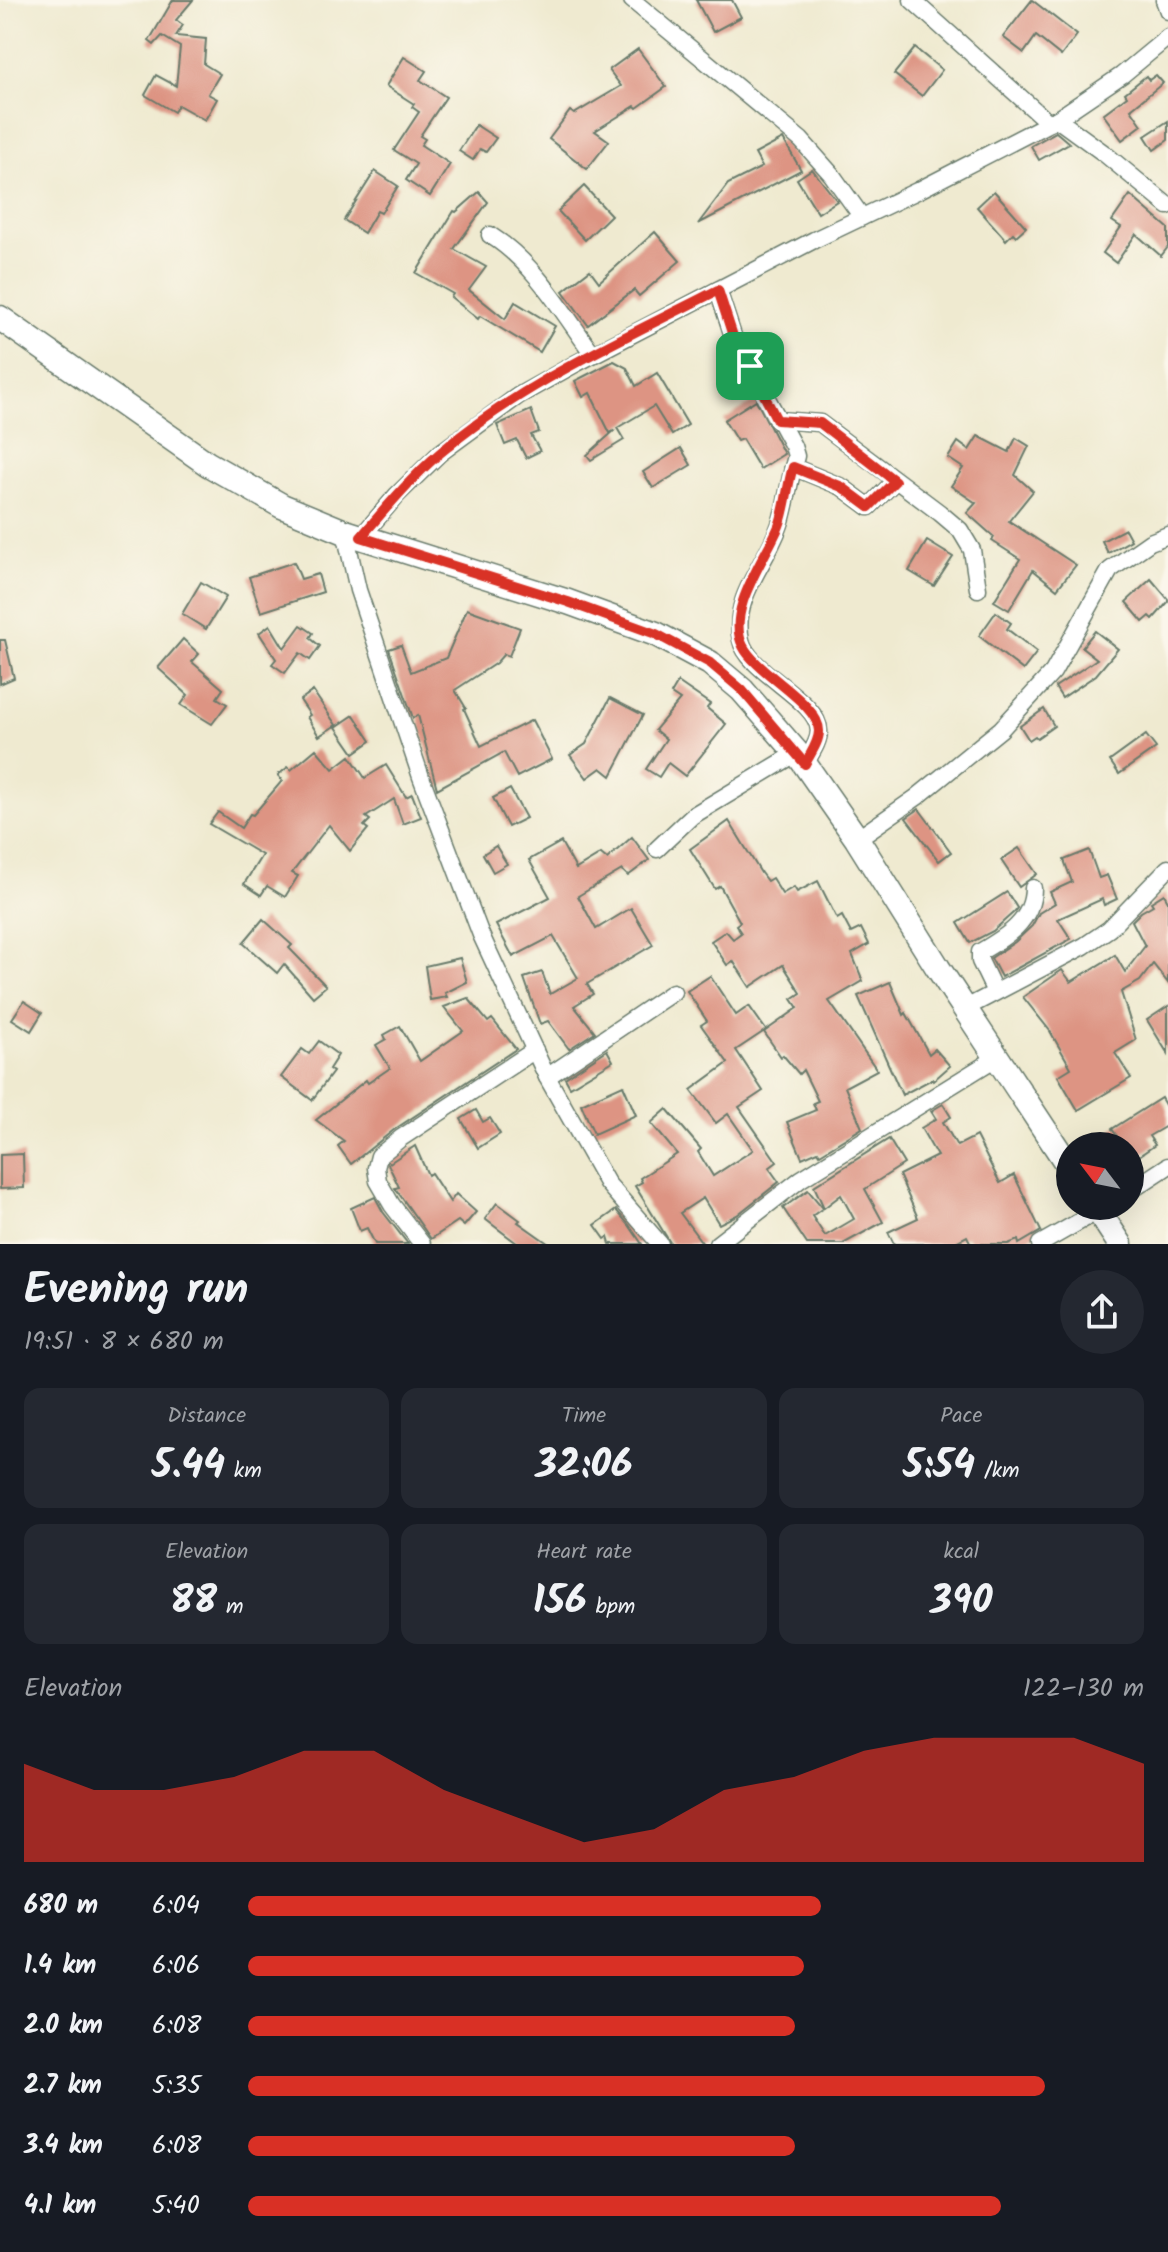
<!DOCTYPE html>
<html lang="en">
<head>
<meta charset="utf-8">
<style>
  :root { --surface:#171b24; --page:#242831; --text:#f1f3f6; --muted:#9ea1a6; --accent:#d93025 }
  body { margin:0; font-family:Kalam,sans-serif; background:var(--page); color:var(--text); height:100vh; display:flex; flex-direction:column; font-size:30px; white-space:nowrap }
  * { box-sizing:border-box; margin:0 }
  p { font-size:26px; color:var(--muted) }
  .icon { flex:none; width:44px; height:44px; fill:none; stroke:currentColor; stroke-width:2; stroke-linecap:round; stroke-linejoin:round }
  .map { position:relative; height:1244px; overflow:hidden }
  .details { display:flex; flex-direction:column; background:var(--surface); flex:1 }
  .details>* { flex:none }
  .needle { width:52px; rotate:302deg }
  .fabs { position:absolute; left:1056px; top:1132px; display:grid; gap:16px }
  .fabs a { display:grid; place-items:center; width:88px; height:88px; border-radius:50%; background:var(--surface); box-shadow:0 8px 32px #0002; font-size:40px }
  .pin { position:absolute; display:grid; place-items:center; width:68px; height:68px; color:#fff; margin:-34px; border-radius:16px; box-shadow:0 4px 12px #0006 }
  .round { display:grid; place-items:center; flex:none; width:84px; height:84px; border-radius:42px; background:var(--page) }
  .overview { display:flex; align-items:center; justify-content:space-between; height:136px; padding:0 24px }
  h1 { font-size:44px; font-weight:700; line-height:60px }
  .stats { display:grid; grid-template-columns:repeat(3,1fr); gap:12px; height:136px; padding:8px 24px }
  .stats div { display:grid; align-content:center; border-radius:16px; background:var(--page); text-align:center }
  .stats b { font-size:40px; font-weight:700 }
  .stats small { font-size:22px; font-weight:400 }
  .stats p { font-size:22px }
  .chart { height:224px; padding:16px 24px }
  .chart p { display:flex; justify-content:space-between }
  .chart svg { width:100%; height:144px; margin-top:8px; fill:var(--accent); opacity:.7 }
  ul { padding:0 24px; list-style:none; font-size:26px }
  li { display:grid; grid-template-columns:128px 96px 1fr; align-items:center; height:60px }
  li i { height:20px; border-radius:10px; background:var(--accent) }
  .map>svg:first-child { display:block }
  .building { fill:#dd9483 }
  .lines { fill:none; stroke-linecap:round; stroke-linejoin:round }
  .street-casing { stroke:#687a6b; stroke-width:19 }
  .primary-casing { stroke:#687a6b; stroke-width:27 }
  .street { stroke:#fff; stroke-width:16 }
  .primary { stroke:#fff; stroke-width:24 }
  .route-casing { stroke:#fff; stroke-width:16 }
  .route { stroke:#d93025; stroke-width:10 }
</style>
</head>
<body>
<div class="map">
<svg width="1168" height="1244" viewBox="0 0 1168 1244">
  <rect width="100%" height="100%" fill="#fbf7ec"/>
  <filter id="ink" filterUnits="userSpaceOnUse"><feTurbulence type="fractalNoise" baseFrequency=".0125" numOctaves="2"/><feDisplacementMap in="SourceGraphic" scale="16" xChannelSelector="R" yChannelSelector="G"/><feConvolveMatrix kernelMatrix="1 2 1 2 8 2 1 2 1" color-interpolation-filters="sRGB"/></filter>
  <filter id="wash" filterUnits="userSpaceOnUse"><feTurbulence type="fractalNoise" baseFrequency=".006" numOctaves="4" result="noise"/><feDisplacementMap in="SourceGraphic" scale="32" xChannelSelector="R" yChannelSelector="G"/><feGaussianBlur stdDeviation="1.8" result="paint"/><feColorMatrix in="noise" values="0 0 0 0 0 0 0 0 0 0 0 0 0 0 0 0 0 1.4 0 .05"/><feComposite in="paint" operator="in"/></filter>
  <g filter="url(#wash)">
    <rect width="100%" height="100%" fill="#efead0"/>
    <g id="blocks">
      <g class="building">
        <polygon points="173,0 193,0 176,20 183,25 176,36 206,39 204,64 220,74 208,94 217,99 205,120 178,105 174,112 145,95 156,75 176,86 180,47 162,36 154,45 149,41"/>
        <polygon points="696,0 732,0 741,17 713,32"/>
        <polygon points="1032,0 1077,35 1061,56 1036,36 1024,53 1003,37"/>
        <polygon points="915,48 942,70 922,96 894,74"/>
        <polygon points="638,49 666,87 637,108 635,106 595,131 609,141 587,169 549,139 570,111 574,114 621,86 609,70"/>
        <polygon points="404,57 426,71 420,80 446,97 420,136 425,139 421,145 450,164 430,196 406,180 416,164 394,150 419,112 412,107 414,104 386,86"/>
        <polygon points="1156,75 1163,83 1131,109 1142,125 1122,140 1103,114 1127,96 1125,93 1146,76 1149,80"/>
        <polygon points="1168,121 1168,140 1154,150 1145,136"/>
        <polygon points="476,125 496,138 486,152 480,149 473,160 459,151"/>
        <polygon points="1056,132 1069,143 1039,160 1031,146"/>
        <polygon points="783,139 801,170 698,224 728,184 762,167 755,154"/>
        <polygon points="812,169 837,201 818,213 797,179"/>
        <polygon points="375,171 398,186 381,213 377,211 364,233 344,220"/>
        <polygon points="584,186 611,215 585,240 558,211"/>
        <polygon points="994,191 1026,227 1016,236 1013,233 1006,240 977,207"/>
        <polygon points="479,192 488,202 454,249 486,267 469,290 505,319 515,302 555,326 540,352 480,316 478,319 451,297 453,294 416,273 454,211 456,212"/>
        <polygon points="1130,195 1168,228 1168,247 1161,256 1136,234 1116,263 1103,253 1121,227 1112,221"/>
        <polygon points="655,232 680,261 639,296 634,290 588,325 563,291 590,270 599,282"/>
        <polygon points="614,361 627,368 636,386 657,373 688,425 672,435 654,406 617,428 624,440 591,460 587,455 615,430 610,433 590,393 583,397 575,381"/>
        <polygon points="756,400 784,454 760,469 742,439 737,441 724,420"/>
        <polygon points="531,410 539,432 531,435 540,451 526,458 517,440 505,445 497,425"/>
        <polygon points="978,436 1009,452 1016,438 1029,446 1015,475 1033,491 1009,521 1076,565 1057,589 1033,570 1009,610 994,601 1020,559 992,541 994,537 967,513 976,503 951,486 963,468 948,458 958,442 969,450"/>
        <polygon points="681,448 691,465 653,488 643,472"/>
        <polygon points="1125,529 1131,540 1108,553 1102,541"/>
        <polygon points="927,541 953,557 934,586 909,571"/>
        <polygon points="294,562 301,579 318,574 323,592 261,612 249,577"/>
        <polygon points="1151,579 1168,599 1168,602 1153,619 1150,616 1143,622 1126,602"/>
        <polygon points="201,582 226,597 206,629 182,614"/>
        <polygon points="467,609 520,628 509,656 504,654 496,663 455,690 466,708 464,709 481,746 532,720 552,759 517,777 504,752 437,789 418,715 413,718 389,649 401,645 411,672 446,658"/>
        <polygon points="996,612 1011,623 1007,629 1037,652 1023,670 979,636"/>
        <polygon points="270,625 284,648 301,625 313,633 310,638 320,646 310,660 300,653 285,673 272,664 276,659 259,633"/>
        <polygon points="1095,631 1118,649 1096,675 1062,698 1055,687 1097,659 1082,647"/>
        <polygon points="183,639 199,654 192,662 223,689 217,698 227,704 212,724 181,705 188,695 158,668"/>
        <polygon points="0,640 5,640 14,678 0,684"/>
        <polygon points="678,682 710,704 707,708 726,724 685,776 668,763 659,777 646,769 666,739 655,730 680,700 671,694"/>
        <polygon points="313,691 336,725 319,736 307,717 310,715 300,700"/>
        <polygon points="610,698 643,715 611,776 601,768 587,778 570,755 586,744"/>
        <polygon points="1044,709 1054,726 1037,738 1035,736 1029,740 1020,726"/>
        <polygon points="354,715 371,741 354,753 336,727"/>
        <polygon points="1146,735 1156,748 1119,774 1110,761"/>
        <polygon points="316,749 333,769 350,756 365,778 386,765 406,797 412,794 421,817 403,824 394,799 366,817 370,820 364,826 368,829 350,851 329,825 292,873 298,876 285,897 267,886 261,895 244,884 262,855 209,824 218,812 241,828 250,814 253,815 282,781 278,775 288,767 291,770"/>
        <polygon points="510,789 526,818 508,827 493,798"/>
        <polygon points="919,809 951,852 939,861 906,818"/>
        <polygon points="729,821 761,873 767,881 772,878 782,894 794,887 797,892 818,881 837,919 842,916 851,933 861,928 869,944 852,954 863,981 829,1001 877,1070 845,1087 862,1128 820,1154 818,1151 802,1158 787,1122 816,1110 813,1103 818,1101 803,1070 799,1074 783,1055 781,1057 764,1032 798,1008 792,999 801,993 783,965 750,987 733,961 727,965 711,941 726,931 733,939 741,933 736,925 740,922 720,886 715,889 690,849"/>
        <polygon points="632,837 649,860 628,876 622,870 578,896 596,929 631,908 653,945 587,984 593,994 574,1006 595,1032 569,1049 548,1021 540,1024 524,978 542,972 550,994 578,978 553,936 513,957 496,925 550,897 529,860 561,842 576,869 601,854 607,859"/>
        <polygon points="496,846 507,864 493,872 483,854"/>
        <polygon points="1019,848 1037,874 1019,887 1001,860"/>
        <polygon points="1089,850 1099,878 1107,875 1117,899 1104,905 1102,899 1058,919 1071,939 1001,977 991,958 1015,942 1032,926 1039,913 1055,903 1050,892 1072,882 1064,860"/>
        <polygon points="1007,892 1017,908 1014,912 993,931 970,943 958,923"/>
        <polygon points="1164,894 1168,901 1168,983 1153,964 1140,981 1121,992 1136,1040 1115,1053 1131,1078 1078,1110 1058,1076 1071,1068 1050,1031 1023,997 1062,970 1071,982 1115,955 1125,972 1145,946 1132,921 1141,912 1153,905 1151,902"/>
        <polygon points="263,919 292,945 289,948 326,986 313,997 284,964 277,973 243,943"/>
        <polygon points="460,958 467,982 445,993 447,997 430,1000 425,966"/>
        <polygon points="710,976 736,1015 749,1006 766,1030 736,1050 763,1091 739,1107 777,1162 769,1168 779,1182 737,1215 719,1224 703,1198 680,1213 703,1244 671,1244 635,1186 642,1182 640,1178 677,1154 651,1123 667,1109 701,1149 698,1152 713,1176 753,1150 728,1114 716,1123 691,1090 728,1063 701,1025 707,1021 687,991"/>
        <polygon points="890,982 904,1015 906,1013 929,1054 935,1049 950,1066 933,1081 932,1079 902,1095 858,996"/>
        <polygon points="468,998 488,1022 492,1019 516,1049 395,1129 351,1164 338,1146 344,1141 316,1120 366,1080 368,1083 390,1068 376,1045 386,1039 384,1035 400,1026 420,1061 463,1031 444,1007"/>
        <polygon points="24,1001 42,1013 31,1031 12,1019"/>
        <polygon points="1168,1006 1168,1054 1147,1020"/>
        <polygon points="319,1041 338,1055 329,1069 333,1072 312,1100 281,1077 302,1049 309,1054"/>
        <polygon points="607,1050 613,1061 570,1087 565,1078"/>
        <polygon points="623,1085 636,1115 594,1134 581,1104"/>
        <polygon points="1161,1098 1168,1110 1168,1125 1149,1136 1155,1145 1130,1162 1130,1146 1124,1146 1112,1129"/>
        <polygon points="943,1104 951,1117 943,1122 957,1146 976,1136 1000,1183 1014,1175 1041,1231 1019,1244 1018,1240 1008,1244 971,1244 967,1236 952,1244 894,1244 888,1232 918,1218 899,1175 937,1156 921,1128 936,1119 931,1111"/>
        <polygon points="476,1110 483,1122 490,1118 500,1134 478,1148 461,1119"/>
        <polygon points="889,1139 904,1164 865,1189 883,1222 843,1244 807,1244 783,1208 808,1190 823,1208 812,1216 825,1236 854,1219 841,1195 824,1208 814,1186"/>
        <polygon points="415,1146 428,1175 431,1173 450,1202 456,1194 476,1212 464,1226 458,1221 431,1239 395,1188 399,1187 388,1164"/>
        <polygon points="23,1154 24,1188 0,1189 0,1155"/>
        <polygon points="375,1197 383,1212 408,1244 375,1244 367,1228 360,1231 351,1208"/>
        <polygon points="497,1203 520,1220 518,1222 549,1244 518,1244 485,1219"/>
        <polygon points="616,1210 629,1225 642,1244 610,1244 608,1237 605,1239 595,1225"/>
      </g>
    </g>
  </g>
  <g filter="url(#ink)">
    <use href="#blocks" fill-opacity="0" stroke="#687a6b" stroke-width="2"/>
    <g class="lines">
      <g class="street-casing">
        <g id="street">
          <polyline points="632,0 801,140 832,175 862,217"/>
          <polyline points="912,0 1049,123"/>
          <polyline points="1164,0 1168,11"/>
          <polyline points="1057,119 1105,154 1168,206"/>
          <path d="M 490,235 C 535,263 563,313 593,354"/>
          <path d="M 718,290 L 733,336 L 793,446 L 796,456 C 790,477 787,500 781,521 C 769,562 731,595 741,640 C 747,672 819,700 819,731 C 819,743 810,754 805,764"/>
          <polyline points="777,420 820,423 940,513 960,530 972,550 978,589"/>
          <polyline points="793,467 842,487 869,507 895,481"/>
          <polyline points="345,532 358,590 421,777 481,935 547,1077 607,1183 660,1244"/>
          <polyline points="361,537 397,495 440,453 518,396 575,364 814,240 917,191 1057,119 1122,75 1168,37"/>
          <polyline points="857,839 917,797 1001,729 1053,672 1110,570 1150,542 1168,535"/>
          <polyline points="657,849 692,816 797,753"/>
          <path d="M 995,992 L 980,961 L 980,952 C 1006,937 1033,921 1033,888"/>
          <polyline points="964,1009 1084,946 1109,929 1168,868"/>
          <polyline points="547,1077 673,992"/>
          <polyline points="1130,1191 1168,1166"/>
          <polyline points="422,1244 392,1205 378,1181 376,1168 379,1156 401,1138 535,1050"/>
          <polyline points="717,1244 801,1179 996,1058"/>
          <polyline points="1040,1244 1105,1207"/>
        </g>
      </g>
      <g class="primary-casing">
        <g id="primary">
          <polyline points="0,318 208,464 282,506 345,532 568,602 656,634 710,663 742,690 797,753 857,839 938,968 1070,1168"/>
          <polyline points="1095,1206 1120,1244"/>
        </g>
      </g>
      <use href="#street" class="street"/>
      <use href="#primary" class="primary"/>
    </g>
  </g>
  <g class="lines" filter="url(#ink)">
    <g class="route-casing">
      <path id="route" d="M 718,290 L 733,336 L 777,420 L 820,423 L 895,481 L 869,507 L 842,487 L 793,467 C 787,486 786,508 779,526 C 766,558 725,611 743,646 C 756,673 819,703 819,731 C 819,743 810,754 805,764 L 742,690 L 710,663 L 656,634 L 568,602 L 361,537 C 386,508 411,478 440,453 C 522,383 623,339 718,290 Z"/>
    </g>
    <use href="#route" class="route"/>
  </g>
</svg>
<div class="fabs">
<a><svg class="needle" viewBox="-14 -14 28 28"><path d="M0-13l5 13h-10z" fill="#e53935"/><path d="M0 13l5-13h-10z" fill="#9ea1a6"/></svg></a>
</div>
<div class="pin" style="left:750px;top:366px;background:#1e9e55"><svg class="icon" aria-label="arrive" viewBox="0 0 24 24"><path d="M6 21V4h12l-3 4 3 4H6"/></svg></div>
</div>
<section class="details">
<div class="overview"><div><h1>Evening run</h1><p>19:51 · 8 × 680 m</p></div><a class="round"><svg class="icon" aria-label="share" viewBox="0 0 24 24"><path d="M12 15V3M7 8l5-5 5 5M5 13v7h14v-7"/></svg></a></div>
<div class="stats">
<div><p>Distance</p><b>5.44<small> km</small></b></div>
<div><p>Time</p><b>32:06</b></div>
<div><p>Pace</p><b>5:54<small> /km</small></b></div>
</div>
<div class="stats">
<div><p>Elevation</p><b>88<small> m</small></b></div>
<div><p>Heart rate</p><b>156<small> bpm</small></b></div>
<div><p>kcal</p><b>390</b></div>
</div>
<div class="chart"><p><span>Elevation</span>122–130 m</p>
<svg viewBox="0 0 160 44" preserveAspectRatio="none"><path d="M0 44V14L10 22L20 22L30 18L40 10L50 10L60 22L70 30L80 38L90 34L100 22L110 18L120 10L130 6L140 6L150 6L160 14V44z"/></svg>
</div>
<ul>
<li><b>680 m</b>6:04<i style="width:64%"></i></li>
<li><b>1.4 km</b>6:06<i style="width:62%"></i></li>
<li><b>2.0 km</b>6:08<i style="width:61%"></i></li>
<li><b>2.7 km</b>5:35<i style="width:89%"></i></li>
<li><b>3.4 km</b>6:08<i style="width:61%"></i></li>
<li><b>4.1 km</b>5:40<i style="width:84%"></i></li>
</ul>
</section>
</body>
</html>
